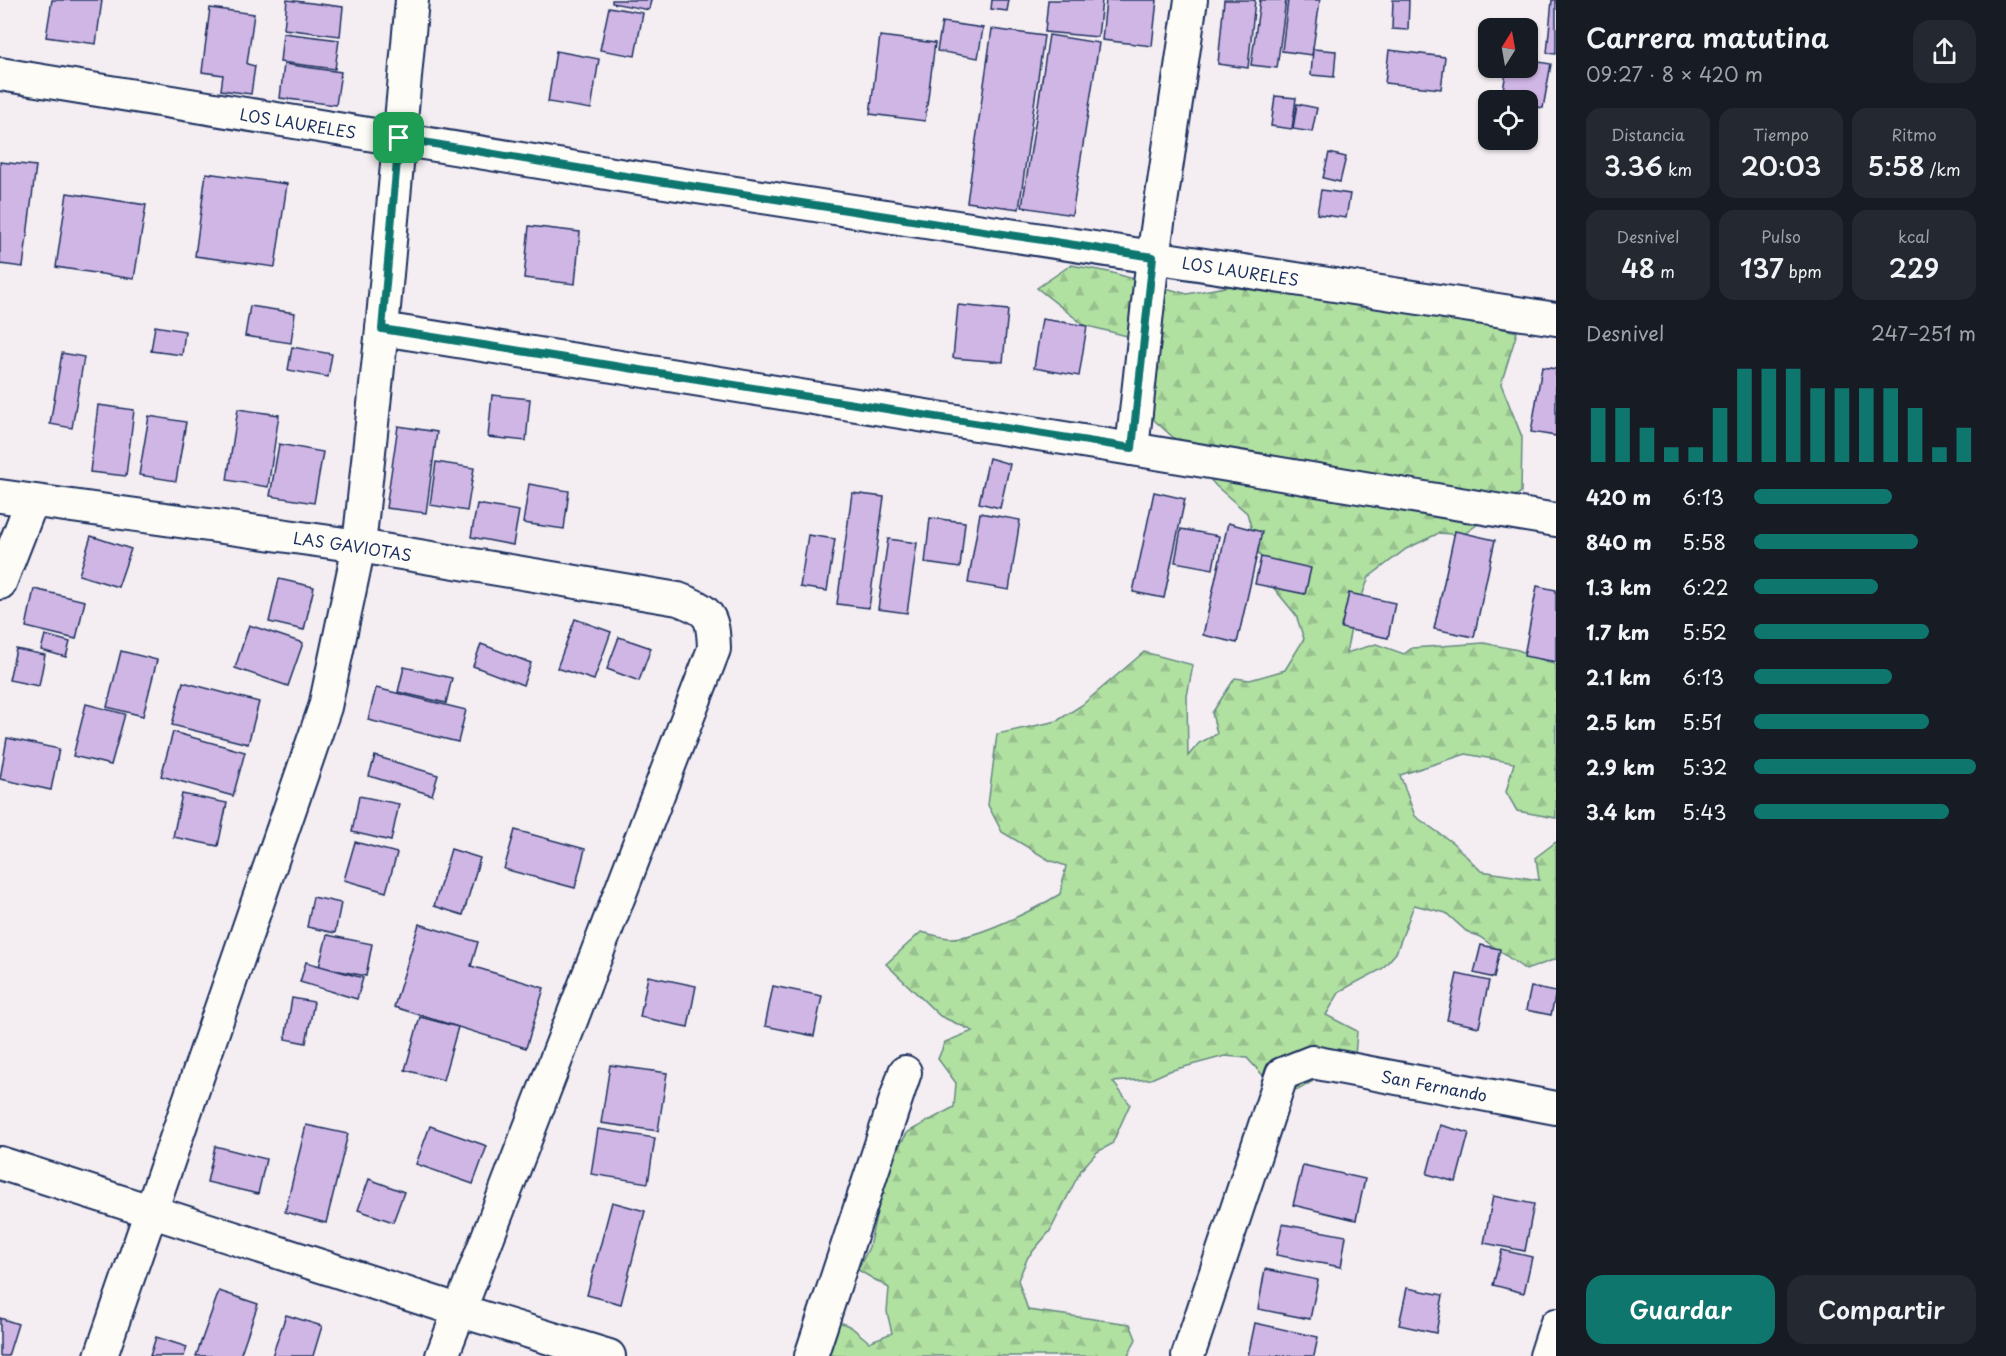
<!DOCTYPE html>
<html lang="es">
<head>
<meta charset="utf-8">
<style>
  :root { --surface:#171b24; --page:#242831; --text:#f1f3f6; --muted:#9ea1a6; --accent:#0f766e }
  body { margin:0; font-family:"Playpen Sans",sans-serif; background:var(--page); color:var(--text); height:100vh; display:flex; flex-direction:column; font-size:22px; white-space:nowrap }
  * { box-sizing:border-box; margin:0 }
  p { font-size:20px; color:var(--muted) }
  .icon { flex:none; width:33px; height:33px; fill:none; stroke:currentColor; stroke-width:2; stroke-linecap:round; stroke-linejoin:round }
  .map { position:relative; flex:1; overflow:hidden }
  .details { display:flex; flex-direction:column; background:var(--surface); width:450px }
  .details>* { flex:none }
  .needle { width:39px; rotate:11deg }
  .controls { position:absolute; left:1478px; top:18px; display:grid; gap:12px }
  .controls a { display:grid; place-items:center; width:60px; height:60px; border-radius:12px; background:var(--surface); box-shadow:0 2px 4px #0004; font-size:30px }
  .pin { position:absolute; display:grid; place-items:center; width:51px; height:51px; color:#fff; margin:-26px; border-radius:12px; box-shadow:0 3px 9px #0006 }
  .round { display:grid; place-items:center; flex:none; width:63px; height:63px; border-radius:18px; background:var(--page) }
  .headline { display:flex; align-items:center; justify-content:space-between; height:102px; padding:0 30px }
  h1 { font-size:27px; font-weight:600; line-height:45px }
  .metrics { display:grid; grid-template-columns:repeat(3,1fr); gap:9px; height:102px; padding:6px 30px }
  .metrics div { display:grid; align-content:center; border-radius:15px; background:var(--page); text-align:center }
  .metrics b { font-size:26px; font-weight:600 }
  .metrics small { font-size:16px; font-weight:400 }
  .metrics p { font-size:16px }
  .chart { height:168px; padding:12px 30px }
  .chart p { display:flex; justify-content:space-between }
  .chart svg { width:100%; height:108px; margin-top:6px; stroke:var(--accent); stroke-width:6 }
  .action { display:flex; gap:12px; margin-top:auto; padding:12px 30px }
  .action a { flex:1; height:69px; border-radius:18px; background:var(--accent); color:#fff; font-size:24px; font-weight:600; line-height:69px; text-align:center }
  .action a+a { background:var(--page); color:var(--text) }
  ul { padding:0 30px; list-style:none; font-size:20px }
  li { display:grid; grid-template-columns:96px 72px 1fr; align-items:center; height:45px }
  li i { height:15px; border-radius:8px; background:var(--accent) }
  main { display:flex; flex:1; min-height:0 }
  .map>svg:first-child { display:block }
  .forest { fill:url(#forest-firs); stroke:#668880; stroke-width:1.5 }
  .building { fill:#cfb6e5; stroke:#1b2f5e; stroke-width:1.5 }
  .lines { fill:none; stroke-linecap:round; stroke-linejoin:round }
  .minor-casing { stroke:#1b2f5e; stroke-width:36 }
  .minor { stroke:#fdfcf7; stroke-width:32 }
  .route-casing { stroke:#fff; stroke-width:12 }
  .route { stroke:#0f766e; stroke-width:8 }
  .labels { text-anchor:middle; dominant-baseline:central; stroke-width:5; stroke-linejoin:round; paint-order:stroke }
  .street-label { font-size:16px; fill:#1b2f5e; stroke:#fdfcf7 }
</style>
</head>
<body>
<main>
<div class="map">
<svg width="1556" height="1356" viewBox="0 0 1556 1356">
  <defs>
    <pattern id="forest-firs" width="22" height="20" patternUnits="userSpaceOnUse" patternTransform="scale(1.5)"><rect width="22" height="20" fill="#b1e1a1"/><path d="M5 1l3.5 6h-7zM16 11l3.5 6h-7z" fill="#98c18d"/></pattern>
  </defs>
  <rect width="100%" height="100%" fill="#f4eef3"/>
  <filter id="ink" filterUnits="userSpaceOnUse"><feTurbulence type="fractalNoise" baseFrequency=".0167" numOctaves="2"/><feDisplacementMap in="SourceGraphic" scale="12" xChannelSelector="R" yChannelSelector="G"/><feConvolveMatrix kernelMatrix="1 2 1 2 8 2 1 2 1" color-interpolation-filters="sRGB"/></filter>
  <g filter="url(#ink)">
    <path class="forest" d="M 1071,265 L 1109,272 L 1187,294 L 1236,285 L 1393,303 L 1517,332 L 1501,384 L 1522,437 L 1521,492 L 1463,535 L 1439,533 L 1406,549 L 1369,577 L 1352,623 L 1346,653 L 1376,644 L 1404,654 L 1412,648 L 1484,643 L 1518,650 L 1556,665 L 1556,818 L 1517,811 L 1506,792 L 1514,763 L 1466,754 L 1400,775 L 1415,816 L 1453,843 L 1481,871 L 1539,880 L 1536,857 L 1556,842 L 1556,959 L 1526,970 L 1480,937 L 1466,931 L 1446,913 L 1414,905 L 1396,953 L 1382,969 L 1340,991 L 1326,1015 L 1357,1031 L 1355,1056 L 1298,1090 L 1270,1083 L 1247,1058 L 1225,1056 L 1169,1071 L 1151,1079 L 1113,1082 L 1130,1104 L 1112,1144 L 1097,1152 L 1081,1170 L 1050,1231 L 1028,1257 L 1018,1280 L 1028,1310 L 1130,1324 L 1136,1339 L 1128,1356 L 817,1356 L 831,1318 L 851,1327 L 869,1342 L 892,1333 L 887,1312 L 889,1288 L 858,1270 L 869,1247 L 888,1163 L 908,1132 L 954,1107 L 956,1083 L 938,1059 L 945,1042 L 973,1031 L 940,1016 L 886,964 L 921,932 C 930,934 940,937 949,938 C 975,940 1037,908 1060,894 L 1066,866 L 1049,860 L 1002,832 L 988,805 L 997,734 L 1057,721 L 1082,705 L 1144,652 L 1193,665 L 1187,696 L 1188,756 L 1199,743 L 1217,734 L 1212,713 L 1235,678 L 1250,680 L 1285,670 L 1304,639 L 1296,615 L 1273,587 L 1258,551 L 1247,513 L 1216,486 L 1177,441 L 1131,399 L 1135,338 L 1084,325 L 1037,288 Z"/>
    <g class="building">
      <polygon points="52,0 102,0 96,44 46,37"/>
      <polygon points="287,0 343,7 340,36 284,29"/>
      <polygon points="612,0 651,0 649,10 612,3"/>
      <polygon points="992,0 1009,0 1007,11 991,9"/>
      <polygon points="1048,0 1102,0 1098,37 1045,32"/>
      <polygon points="1106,0 1157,0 1152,46 1102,40"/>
      <polygon points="1224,0 1255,0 1248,68 1218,64"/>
      <polygon points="1260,0 1286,0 1277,68 1251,65"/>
      <polygon points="1288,0 1320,0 1312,55 1282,51"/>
      <polygon points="1393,0 1409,0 1408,30 1392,29"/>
      <polygon points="1552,0 1556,0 1556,54 1547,53"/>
      <polygon points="609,7 643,13 635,56 600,50"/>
      <polygon points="210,8 254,14 247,64 255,66 251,94 221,90 223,75 202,72"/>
      <polygon points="942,22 983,28 978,58 937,51"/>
      <polygon points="992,29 1044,36 1019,209 967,202"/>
      <polygon points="283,33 339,40 335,69 280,62"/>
      <polygon points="1049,35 1099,43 1072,215 1022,207"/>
      <polygon points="880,36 935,43 925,121 870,114"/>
      <polygon points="1313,49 1336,51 1334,77 1311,75"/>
      <polygon points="1389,50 1445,57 1441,89 1385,83"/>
      <polygon points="556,51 599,59 591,109 548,102"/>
      <polygon points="1527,60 1551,64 1543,108 1527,105 1527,100 1501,100 1507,68 1527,68"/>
      <polygon points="284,64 341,72 336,105 280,98"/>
      <polygon points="1275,96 1296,98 1292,129 1271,126"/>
      <polygon points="1297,104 1317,108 1312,132 1293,129"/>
      <polygon points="1329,153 1346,157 1340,182 1323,178"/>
      <polygon points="0,162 36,166 23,267 0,264"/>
      <polygon points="206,173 287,184 275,267 195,256"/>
      <polygon points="1321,190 1350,194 1346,218 1317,214"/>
      <polygon points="67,193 146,205 134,279 56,267"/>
      <polygon points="529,226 580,232 575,284 524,278"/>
      <polygon points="958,305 1008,310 1003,362 953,358"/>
      <polygon points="250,306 295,313 291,343 245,336"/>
      <polygon points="1042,319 1087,326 1079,376 1034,368"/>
      <polygon points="155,326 185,331 182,355 151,351"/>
      <polygon points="292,347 332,354 328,377 288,370"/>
      <polygon points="62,353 84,357 72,428 50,424"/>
      <polygon points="1542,367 1556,369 1556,436 1531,432"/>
      <polygon points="492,395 530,399 526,441 488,437"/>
      <polygon points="98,405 134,410 126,476 90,472"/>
      <polygon points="238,409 279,415 268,487 227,480"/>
      <polygon points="149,416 186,422 176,481 139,475"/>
      <polygon points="398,426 437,432 426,513 386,508"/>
      <polygon points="279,444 323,452 314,503 270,496"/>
      <polygon points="989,458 1010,464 1000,508 979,503"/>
      <polygon points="436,462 474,468 467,511 430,505"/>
      <polygon points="529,484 569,491 564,529 523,523"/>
      <polygon points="1154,492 1185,499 1164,598 1133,592"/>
      <polygon points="852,493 884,497 869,608 837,604"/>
      <polygon points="477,504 519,511 513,545 471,537"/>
      <polygon points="980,513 1020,520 1009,590 968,583"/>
      <polygon points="930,518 965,522 960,568 925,563"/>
      <polygon points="1228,523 1262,532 1237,643 1203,635"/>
      <polygon points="1181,529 1219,536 1213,569 1175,562"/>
      <polygon points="1455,531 1495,540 1474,637 1434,629"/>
      <polygon points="808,535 835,539 827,591 800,587"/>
      <polygon points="91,536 131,549 118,587 79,575"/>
      <polygon points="888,539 917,543 907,613 878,609"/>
      <polygon points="1261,557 1311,568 1305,594 1255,584"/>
      <polygon points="279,579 314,587 304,630 269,622"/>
      <polygon points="1537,586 1556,590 1556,662 1524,656"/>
      <polygon points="34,589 85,601 76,639 26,627"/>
      <polygon points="1349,593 1395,603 1388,638 1341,628"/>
      <polygon points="575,619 611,632 594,680 557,668"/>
      <polygon points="249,625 303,643 288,686 235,668"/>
      <polygon points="45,635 70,642 66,657 41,650"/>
      <polygon points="619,637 651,648 639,681 607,669"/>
      <polygon points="481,644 531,663 523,685 473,666"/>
      <polygon points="16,649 45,655 39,686 9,680"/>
      <polygon points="121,651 157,660 143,716 107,707"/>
      <polygon points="404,667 452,678 446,703 398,692"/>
      <polygon points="183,682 259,702 248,744 172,725"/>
      <polygon points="376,688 466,710 458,742 368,720"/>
      <polygon points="86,704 125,714 111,765 73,756"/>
      <polygon points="173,732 245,752 233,796 161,776"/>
      <polygon points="7,738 59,749 51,790 0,779"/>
      <polygon points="375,756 438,775 432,795 369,776"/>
      <polygon points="182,794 227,803 218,846 173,837"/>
      <polygon points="359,796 399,804 391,841 352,832"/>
      <polygon points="515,830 585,849 575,888 504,869"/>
      <polygon points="355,842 397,853 386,892 344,880"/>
      <polygon points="451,849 480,858 463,915 434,906"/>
      <polygon points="313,897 341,903 335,933 307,927"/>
      <polygon points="419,924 478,942 471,966 544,988 526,1048 394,1007"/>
      <polygon points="327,935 372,944 366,976 319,967"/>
      <polygon points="1481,945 1500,949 1494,978 1474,973"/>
      <polygon points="306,962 363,978 357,999 300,982"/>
      <polygon points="1457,974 1489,981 1479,1027 1447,1020"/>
      <polygon points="648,976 696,986 688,1027 640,1017"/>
      <polygon points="773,986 822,996 814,1036 765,1026"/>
      <polygon points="1531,987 1556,992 1551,1015 1526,1010"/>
      <polygon points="292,998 314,1002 306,1043 285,1039"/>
      <polygon points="420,1017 458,1027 443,1080 405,1070"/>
      <polygon points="610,1065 667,1073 658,1131 601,1123"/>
      <polygon points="306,1125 348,1134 326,1223 285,1212"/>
      <polygon points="1440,1125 1469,1133 1456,1182 1427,1174"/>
      <polygon points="430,1126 487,1146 473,1184 416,1164"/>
      <polygon points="598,1129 655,1138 648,1183 591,1174"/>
      <polygon points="215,1146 266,1159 258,1194 207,1182"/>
      <polygon points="1303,1165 1365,1179 1356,1220 1293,1205"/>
      <polygon points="369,1179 404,1192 393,1222 358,1210"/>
      <polygon points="1493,1196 1534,1204 1525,1251 1484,1243"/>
      <polygon points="612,1202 645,1211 621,1304 587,1295"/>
      <polygon points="1282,1224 1346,1236 1341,1267 1276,1255"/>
      <polygon points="1502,1250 1532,1257 1524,1293 1493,1285"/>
      <polygon points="1265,1269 1318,1280 1310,1319 1258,1309"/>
      <polygon points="1407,1288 1443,1295 1436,1333 1399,1325"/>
      <polygon points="219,1291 258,1304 240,1356 196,1356"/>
      <polygon points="286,1315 322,1326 313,1356 272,1356"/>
      <polygon points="0,1318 18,1324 8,1356 0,1356"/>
      <polygon points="1255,1323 1318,1337 1314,1356 1248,1356"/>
      <polygon points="156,1337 187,1347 184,1356 150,1356"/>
    </g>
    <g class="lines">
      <g class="minor-casing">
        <g id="minor">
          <path id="s1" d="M 0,74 L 619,175 L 1556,319"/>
          <polyline points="382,329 1132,449 1556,520"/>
          <polyline points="1132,449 1153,257 1191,0"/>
          <path id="s2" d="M 0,496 L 359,546 L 678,599 C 710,611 713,615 714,649 L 442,1356"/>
          <polyline points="0,583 32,501"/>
          <polyline points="0,1163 458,1310 609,1356"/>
          <polyline points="101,1356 325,707 359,546 382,329 412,0"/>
          <polyline points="811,1356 905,1072"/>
          <path id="s3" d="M 1188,1356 L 1282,1074 L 1312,1062 L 1556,1108"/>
          <polyline points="1546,1356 1556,1325"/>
        </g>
      </g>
      <use href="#minor" class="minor"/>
    </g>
  </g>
  <g class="lines" filter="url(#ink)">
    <g class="route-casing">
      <polygon id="route" points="399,138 619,175 1153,257 1132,448 382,329"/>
    </g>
    <use href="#route" class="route"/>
  </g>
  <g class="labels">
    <g class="street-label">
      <text stroke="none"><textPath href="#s1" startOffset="302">LOS LAURELES</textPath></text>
      <text stroke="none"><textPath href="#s1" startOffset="1256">LOS LAURELES</textPath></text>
      <text stroke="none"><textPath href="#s2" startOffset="356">LAS GAVIOTAS</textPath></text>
      <text stroke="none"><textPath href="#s3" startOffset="454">San Fernando</textPath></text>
    </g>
  </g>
</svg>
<div class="controls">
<a><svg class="needle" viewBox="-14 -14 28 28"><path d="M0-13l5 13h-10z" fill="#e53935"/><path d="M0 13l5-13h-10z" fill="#9ea1a6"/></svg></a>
<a><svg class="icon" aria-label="locate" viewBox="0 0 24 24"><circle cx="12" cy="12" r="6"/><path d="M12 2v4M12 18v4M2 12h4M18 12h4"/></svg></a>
</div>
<div class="pin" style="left:399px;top:138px;background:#1e9e55"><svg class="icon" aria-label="arrive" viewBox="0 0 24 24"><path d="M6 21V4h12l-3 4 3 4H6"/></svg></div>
</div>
<section class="details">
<div class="headline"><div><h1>Carrera matutina</h1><p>09:27 · 8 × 420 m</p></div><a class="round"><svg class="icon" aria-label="share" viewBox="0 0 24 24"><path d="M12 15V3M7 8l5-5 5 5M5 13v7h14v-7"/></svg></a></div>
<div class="metrics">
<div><p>Distancia</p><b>3.36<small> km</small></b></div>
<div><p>Tiempo</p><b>20:03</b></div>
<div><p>Ritmo</p><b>5:58<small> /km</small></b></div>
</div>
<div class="metrics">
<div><p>Desnivel</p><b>48<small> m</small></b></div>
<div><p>Pulso</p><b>137<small> bpm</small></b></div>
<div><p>kcal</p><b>229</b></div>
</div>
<div class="chart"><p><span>Desnivel</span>247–251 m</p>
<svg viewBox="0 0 160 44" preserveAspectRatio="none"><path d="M5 44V22M15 44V22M25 44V30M35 44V38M45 44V38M55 44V22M65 44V6M75 44V6M85 44V6M95 44V14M105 44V14M115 44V14M125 44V14M135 44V22M145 44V38M155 44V30"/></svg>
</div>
<ul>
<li><b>420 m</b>6:13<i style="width:62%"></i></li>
<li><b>840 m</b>5:58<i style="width:74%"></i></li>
<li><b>1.3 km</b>6:22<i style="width:56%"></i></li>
<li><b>1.7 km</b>5:52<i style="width:79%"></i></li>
<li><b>2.1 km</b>6:13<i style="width:62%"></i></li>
<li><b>2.5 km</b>5:51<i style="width:79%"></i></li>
<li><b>2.9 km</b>5:32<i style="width:100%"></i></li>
<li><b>3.4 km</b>5:43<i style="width:88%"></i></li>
</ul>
<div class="action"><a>Guardar</a><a>Compartir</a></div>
</section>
</main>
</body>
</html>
